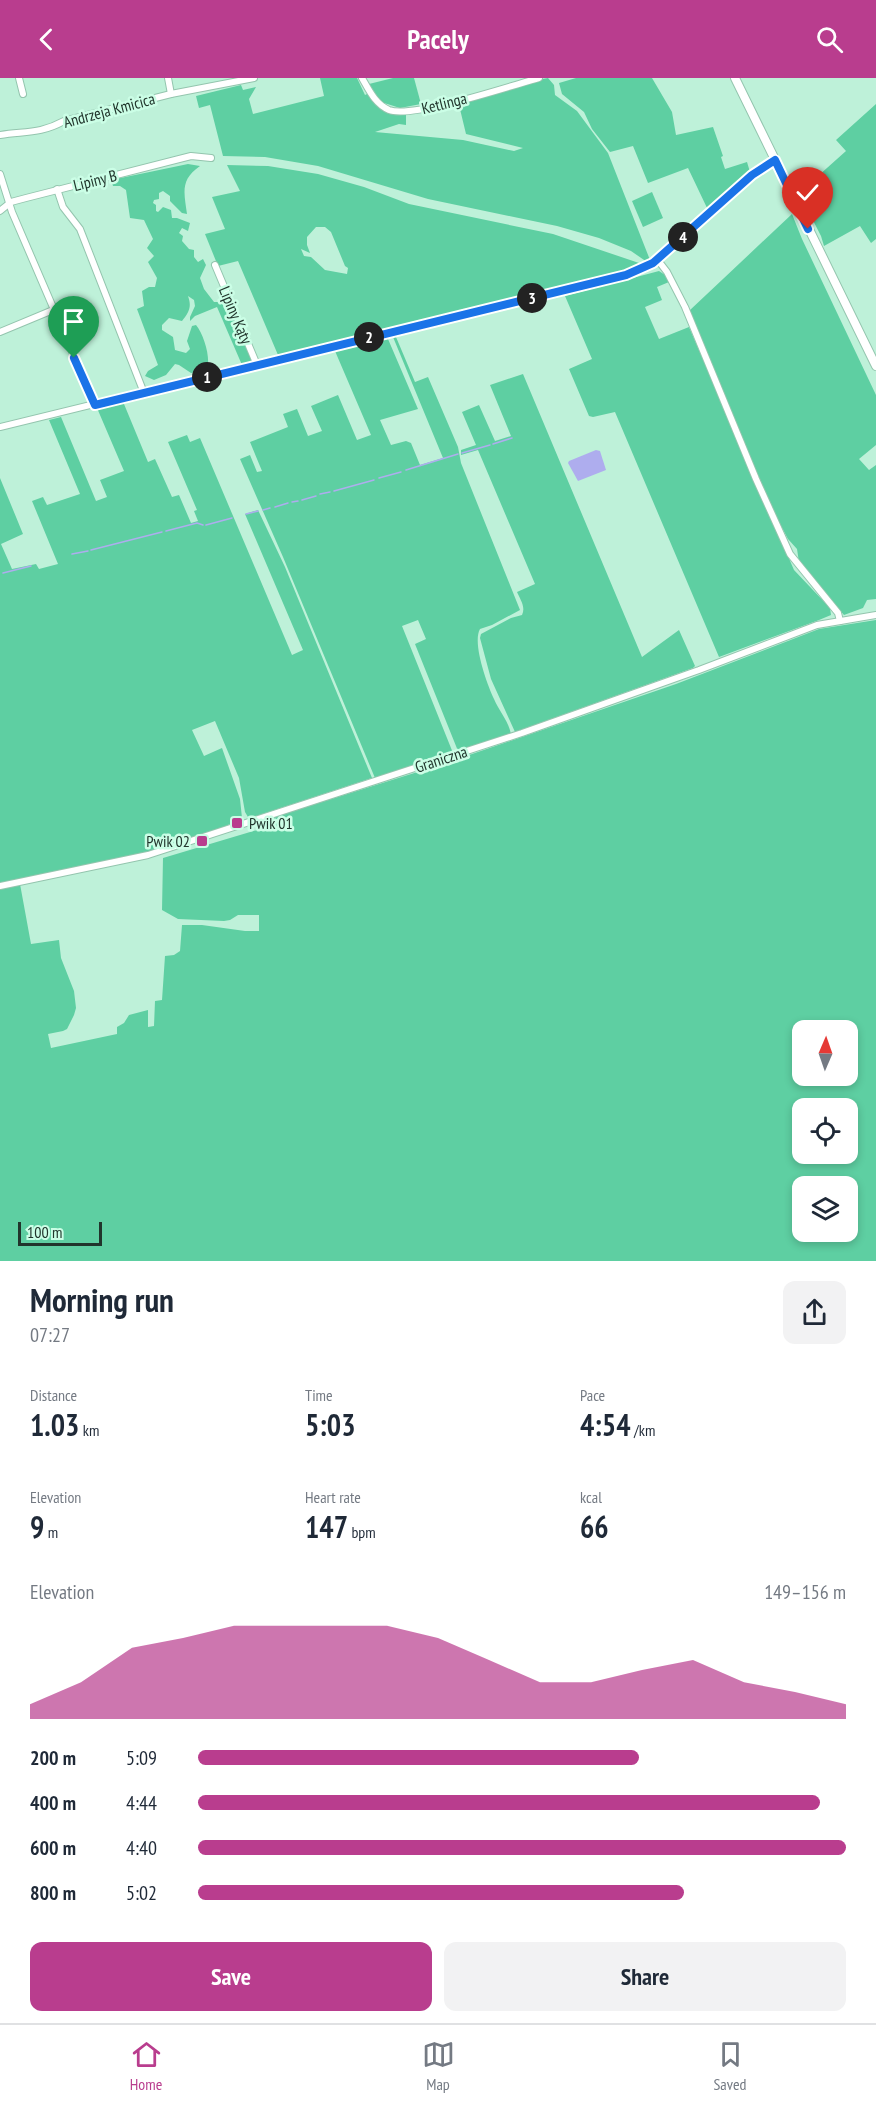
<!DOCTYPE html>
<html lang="en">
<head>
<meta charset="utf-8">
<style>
  :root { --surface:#fff; --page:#f2f2f3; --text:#1f2937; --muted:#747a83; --line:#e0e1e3; --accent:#b93d8e }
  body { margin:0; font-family:"PT Sans Narrow",sans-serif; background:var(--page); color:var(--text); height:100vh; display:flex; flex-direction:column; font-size:22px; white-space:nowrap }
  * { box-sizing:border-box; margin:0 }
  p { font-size:20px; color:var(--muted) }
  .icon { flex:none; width:33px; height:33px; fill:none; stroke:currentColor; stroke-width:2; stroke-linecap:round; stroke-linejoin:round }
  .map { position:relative; height:1183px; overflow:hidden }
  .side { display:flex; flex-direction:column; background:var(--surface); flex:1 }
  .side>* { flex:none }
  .needle { width:39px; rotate:2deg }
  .controls { position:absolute; left:792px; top:942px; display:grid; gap:12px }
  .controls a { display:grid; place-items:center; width:66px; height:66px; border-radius:12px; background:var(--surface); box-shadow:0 3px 9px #0003; font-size:30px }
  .scale { position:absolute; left:18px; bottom:15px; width:84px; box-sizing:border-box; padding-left:6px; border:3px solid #21352c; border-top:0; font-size:16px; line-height:21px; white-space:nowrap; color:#21352c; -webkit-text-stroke:4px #cbfee6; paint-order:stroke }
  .pin { position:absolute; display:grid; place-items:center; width:51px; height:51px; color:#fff; margin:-62px -26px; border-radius:50% 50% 50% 0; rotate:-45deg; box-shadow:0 0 6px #0007 }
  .pin .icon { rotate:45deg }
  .km { position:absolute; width:30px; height:30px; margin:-15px; border-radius:50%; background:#222; color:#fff; font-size:16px; line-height:30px; text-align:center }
  .round { display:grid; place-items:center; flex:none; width:63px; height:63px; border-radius:12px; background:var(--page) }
  .headline { display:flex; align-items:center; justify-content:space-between; height:102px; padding:0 30px }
  h1 { font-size:33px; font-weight:700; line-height:45px }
  .figures { display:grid; grid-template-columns:repeat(3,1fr); gap:9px; height:102px; padding:6px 30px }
  .figures div { display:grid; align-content:center }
  .figures b { font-size:30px; font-weight:700 }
  .figures small { font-size:16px; font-weight:400 }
  .figures p { font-size:16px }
  .chart { height:168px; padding:12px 30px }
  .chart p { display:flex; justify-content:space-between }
  .chart svg { width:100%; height:108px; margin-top:6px; fill:var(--accent); opacity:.7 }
  .primary-button { display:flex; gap:12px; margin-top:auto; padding:12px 30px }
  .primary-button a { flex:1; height:69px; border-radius:12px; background:var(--accent); color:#fff; font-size:24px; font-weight:700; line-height:69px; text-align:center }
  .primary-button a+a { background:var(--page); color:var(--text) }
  ul { padding:0 30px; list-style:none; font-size:20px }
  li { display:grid; grid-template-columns:96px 72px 1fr; align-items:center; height:45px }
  li i { height:15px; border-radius:8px; background:var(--accent) }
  header { display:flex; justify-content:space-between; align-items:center; height:78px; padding:0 30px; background:var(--accent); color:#fff; font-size:27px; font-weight:700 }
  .dock { display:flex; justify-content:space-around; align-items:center; height:84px; border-top:2px solid var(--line); background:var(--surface); font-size:16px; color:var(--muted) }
  .dock a { display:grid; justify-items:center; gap:3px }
  .dock .active { color:var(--accent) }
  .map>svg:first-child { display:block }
  .green { fill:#5ecfa2; fill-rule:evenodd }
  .water { fill:#aeadee }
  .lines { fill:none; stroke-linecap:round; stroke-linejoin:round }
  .stream { stroke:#aeadee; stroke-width:1.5 }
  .minor-casing { stroke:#94c5ae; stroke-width:8 }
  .tertiary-casing { stroke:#94c5ae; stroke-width:10 }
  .minor { stroke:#fff; stroke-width:6 }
  .tertiary { stroke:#fff; stroke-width:8 }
  .route-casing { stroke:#fff; stroke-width:12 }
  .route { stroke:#1a73e8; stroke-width:8 }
  .poi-dot { fill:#b93d8e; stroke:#cbfee6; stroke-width:2 }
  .labels { text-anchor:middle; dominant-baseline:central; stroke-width:5; stroke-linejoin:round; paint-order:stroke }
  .street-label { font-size:16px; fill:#21352c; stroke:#cbfee6 }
  .poi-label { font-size:16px; fill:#21352c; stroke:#cbfee6; text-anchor:start }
</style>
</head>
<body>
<header><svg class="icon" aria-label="back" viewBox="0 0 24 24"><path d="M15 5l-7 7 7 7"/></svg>Pacely<svg class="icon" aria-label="search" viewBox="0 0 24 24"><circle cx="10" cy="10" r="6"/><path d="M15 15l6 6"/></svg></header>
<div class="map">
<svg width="876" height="1183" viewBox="0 0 876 1183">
  <rect width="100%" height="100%" fill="#bef1d9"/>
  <g class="green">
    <path d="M 320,0 L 357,0 L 365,17 L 369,15 L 374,24 L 406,36 L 406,47 L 399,46 L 375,54 L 463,62 L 514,73 L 523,70 L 466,56 L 459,27 C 478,14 524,5 548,0 L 554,7 L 555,17 L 577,33 L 608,75 L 650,182 L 647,184 L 631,173 L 599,160 L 557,148 L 428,121 L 318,88 L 265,79 L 223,78 L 210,27 L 199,30 L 196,18 L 241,7 L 243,12 L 256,9 L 249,21 L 253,36 L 324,18 Z"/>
    <polygon points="393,0 414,0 421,26 400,30 381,24 369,6"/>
    <polygon points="576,0 652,0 672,34 676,57 713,49 723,78 721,79 725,91 747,84 750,94 708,132 688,90 648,105 633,68 610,74 592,51 584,34 562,16 559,5"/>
    <polygon points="876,26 876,161 871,165 860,148 824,168 821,158 799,115 846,73 836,62"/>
    <path d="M 188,86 L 200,88 C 180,102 184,114 187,136 L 182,135 L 170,123 L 170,118 L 163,113 L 159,115 L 159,121 L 154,122 L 153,125 L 156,127 L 156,133 L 158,134 L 163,129 L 171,132 L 172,140 L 177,140 L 190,145 L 188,153 L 182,150 L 179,155 L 183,158 L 182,163 L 189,171 L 194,172 L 194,179 L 198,184 L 203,181 L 206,187 L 200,200 L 204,211 L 214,224 L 221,224 L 231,234 L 252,283 L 242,287 L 217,229 L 195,238 L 190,243 L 190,239 L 195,228 L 194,222 L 188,218 C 192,229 189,234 182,243 L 169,240 L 162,247 L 162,252 L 173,259 L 175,272 L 186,275 L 190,271 L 187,263 L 192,248 L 196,247 C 204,257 211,280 207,292 L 191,295 L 179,287 L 175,286 L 166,297 L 154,302 L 145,298 L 148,293 L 158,287 L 137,231 L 144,228 L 142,213 L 149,209 L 155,209 L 157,200 L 148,184 L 154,178 L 147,170 L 153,161 L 144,142 L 130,140 L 126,112 L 120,108 L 113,108 L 111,102 Z"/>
    <path d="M 227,87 L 268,88 L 318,96 L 364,109 L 409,126 L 553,156 L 642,186 L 631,193 L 278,277 L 238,183 L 218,188 L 205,156 L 225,151 L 212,119 L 240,113 ZM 316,149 L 325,149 L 331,154 L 345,188 L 348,190 L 347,196 L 325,192 L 311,179 L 304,178 L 301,171 L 310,175 L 307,167 L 307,159 Z"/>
    <polygon points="652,114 663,140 643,149 632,123"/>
    <polygon points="792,136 802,161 876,317 876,367 859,381 869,392 876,387 876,521 867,522 863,530 844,537 799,484 797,471 788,461 768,423 689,233"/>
    <polygon points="659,193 665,197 669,204 657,209 662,222 645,229 659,261 689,249 794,492 830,530 831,537 819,542 719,579 615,334 593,339 589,338 569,291 592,281 565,218"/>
    <path d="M 393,259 L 396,259 L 415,304 L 428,299 L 458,369 L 461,385 L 520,532 L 492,547 L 480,551 C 472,565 487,606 494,621 C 499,633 508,642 511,656 L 458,673 L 415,566 L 426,561 L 418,542 L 402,548 L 453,675 L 375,700 L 283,479 L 240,381 L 250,377 L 257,394 L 262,393 L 250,364 L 288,349 L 283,336 L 297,331 L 308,358 L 322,353 L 311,328 L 338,317 L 357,362 L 371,357 L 335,273 L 388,261 L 418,331 L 380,342 L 391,367 L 406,363 L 411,365 L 420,387 L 443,380 Z"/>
    <path d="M 523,296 L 642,579 L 679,552 L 695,588 L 693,590 L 515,654 L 491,601 L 480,560 L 481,556 L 511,540 L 522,537 C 526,529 520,521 517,514 L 535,506 L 478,372 L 461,377 L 461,372 L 476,367 L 462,334 L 479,327 L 495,363 L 511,358 L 490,307 Z"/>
    <polygon points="121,324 124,326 148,384 155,381 172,419 179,417 191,445 198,443 194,433 197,432 168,364 187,357 190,364 200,360 292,577 303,572 245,436 258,432 285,489 372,700 253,739 248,739 245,734 239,700 215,643 192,652 204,678 222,670 240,721 242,740 220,751 148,774 0,805 0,400 23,456 1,466 12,491 36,486 39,491 58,486 32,423 43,419 47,427 80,416 49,342 61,339 96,423 107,419 100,402 124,393 97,330"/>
    <path d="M 876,542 L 876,1183 L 0,1183 L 0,810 L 20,806 L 31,866 L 59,862 L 61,880 L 74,913 L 76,930 L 74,937 L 67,951 L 63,953 L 48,956 L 51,970 L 117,956 L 117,949 L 124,945 L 129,937 L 148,932 L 148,949 L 154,948 L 155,923 L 162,922 L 165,878 L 174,877 L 180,873 L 182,847 L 202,847 L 245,853 L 259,853 L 259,837 L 238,837 L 230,842 L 224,843 L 178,841 L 162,832 L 163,780 L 267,749 L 267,741 L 440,687 L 676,606 L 819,551 ZM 802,952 L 848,952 L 848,998 L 802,998 ZM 802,1030 L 848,1030 L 848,1076 L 802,1076 ZM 802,1108 L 848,1108 L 848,1154 L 802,1154 Z"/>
  </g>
  <polygon class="water" points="596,372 600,373 606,392 578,403 568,385 569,383"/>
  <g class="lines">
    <g class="stream">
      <polyline points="493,366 512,360"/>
      <polyline points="462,375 490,367"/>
      <polyline points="406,392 458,376"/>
      <polyline points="379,400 401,394"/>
      <polyline points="334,413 374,402"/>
      <polyline points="320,416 330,414"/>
      <polyline points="302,422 316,418"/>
      <polyline points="292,424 298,423"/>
      <polyline points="275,429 288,425"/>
      <polyline points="263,432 270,430"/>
      <polyline points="246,436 258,433"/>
      <polyline points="206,447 232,440"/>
      <polyline points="166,453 197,445 203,447"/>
      <polyline points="91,472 162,454"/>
      <polyline points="72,476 88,473"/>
      <polyline points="3,495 31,488"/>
    </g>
    <g class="minor-casing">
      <g id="minor">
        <polyline points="19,0 23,16"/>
        <polyline points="168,0 171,16"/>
        <path d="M 362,0 C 369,12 375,26 389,32 C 412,41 510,8 539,0"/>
        <path d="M 0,57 C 26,53 40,56 64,43 L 171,16 L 254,0"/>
        <polyline points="0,96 12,134 95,327"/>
        <polyline points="57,111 63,129 80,151 144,315"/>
        <polyline points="0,133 11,124 26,120 191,78 211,80"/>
        <polyline points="657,181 667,194 685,229 756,401 790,476 838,535 840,543"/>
        <polyline points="215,187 257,287"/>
        <polyline points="0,254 53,232"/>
        <polyline points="0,349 639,193 654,184 752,97 775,82"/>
        <polyline points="0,808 148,777 522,655 699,592 817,547 876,537"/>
      </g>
    </g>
    <g class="tertiary-casing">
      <polyline id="tertiary" points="735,0 876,288"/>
    </g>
    <use href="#minor" class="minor"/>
    <use href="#tertiary" class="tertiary"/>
  </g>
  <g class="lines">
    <g class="route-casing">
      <polyline id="route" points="74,280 95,327 626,197 653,185 752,97 775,82 808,151"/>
    </g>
    <use href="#route" class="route"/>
  </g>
  <g class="poi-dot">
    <rect x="231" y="739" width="12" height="12" rx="3"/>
    <rect x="196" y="757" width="12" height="12" rx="3"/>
  </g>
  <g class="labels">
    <g class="street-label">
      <text transform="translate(444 25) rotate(-14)">Ketlinga</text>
      <text transform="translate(109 32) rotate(-15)">Andrzeja Kmicica</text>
      <text transform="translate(95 102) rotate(-14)">Lipiny B</text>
      <text transform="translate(236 237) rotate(67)">Lipiny Kąty</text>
      <text transform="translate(441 681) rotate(-18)">Graniczna</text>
    </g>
    <g class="poi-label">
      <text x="249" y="745">Pwik 01</text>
      <text x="190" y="763" text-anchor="end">Pwik 02</text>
    </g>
  </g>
</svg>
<div class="controls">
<a><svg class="needle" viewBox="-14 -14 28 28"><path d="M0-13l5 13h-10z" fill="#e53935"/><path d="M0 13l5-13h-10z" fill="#747a83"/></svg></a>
<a><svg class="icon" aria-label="locate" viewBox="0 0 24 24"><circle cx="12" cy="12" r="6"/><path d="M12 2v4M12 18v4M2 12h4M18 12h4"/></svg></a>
<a><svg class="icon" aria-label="layers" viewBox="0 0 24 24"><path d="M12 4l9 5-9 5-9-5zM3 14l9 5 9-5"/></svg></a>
</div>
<div class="scale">100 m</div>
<div class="pin" style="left:74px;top:280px;background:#1e9e55"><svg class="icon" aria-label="arrive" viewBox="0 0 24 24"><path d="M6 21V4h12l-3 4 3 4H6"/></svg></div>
<div class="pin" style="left:808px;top:151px;background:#d93025"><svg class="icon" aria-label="check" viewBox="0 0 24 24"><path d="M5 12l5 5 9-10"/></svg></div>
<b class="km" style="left:207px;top:299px">1</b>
<b class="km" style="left:369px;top:259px">2</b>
<b class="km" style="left:532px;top:220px">3</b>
<b class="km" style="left:683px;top:159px">4</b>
</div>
<section class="side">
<div class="headline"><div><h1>Morning run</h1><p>07:27</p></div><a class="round"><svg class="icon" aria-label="share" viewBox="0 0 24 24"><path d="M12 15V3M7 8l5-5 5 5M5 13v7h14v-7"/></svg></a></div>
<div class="figures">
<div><p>Distance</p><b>1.03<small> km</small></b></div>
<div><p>Time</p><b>5:03</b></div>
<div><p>Pace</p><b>4:54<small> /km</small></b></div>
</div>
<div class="figures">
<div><p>Elevation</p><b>9<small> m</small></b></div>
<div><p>Heart rate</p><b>147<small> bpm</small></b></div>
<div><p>kcal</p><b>66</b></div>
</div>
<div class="chart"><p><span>Elevation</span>149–156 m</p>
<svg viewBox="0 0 160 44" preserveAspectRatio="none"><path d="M0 44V38L10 29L20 15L30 11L40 6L50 6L60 6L70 6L80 11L90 20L100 29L110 29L120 24L130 20L140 29L150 33L160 38V44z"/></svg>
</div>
<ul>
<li><b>200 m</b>5:09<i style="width:68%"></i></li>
<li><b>400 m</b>4:44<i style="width:96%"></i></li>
<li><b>600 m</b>4:40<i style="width:100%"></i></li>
<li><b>800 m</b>5:02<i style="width:75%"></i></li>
</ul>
<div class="primary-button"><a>Save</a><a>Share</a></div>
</section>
<nav class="dock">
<a class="active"><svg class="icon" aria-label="home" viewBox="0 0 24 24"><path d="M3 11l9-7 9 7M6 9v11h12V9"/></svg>Home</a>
<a><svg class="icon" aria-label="map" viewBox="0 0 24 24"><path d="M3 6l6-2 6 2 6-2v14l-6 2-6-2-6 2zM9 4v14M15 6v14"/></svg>Map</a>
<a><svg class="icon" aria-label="saved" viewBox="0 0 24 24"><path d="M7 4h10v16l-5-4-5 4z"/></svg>Saved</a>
</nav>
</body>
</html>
